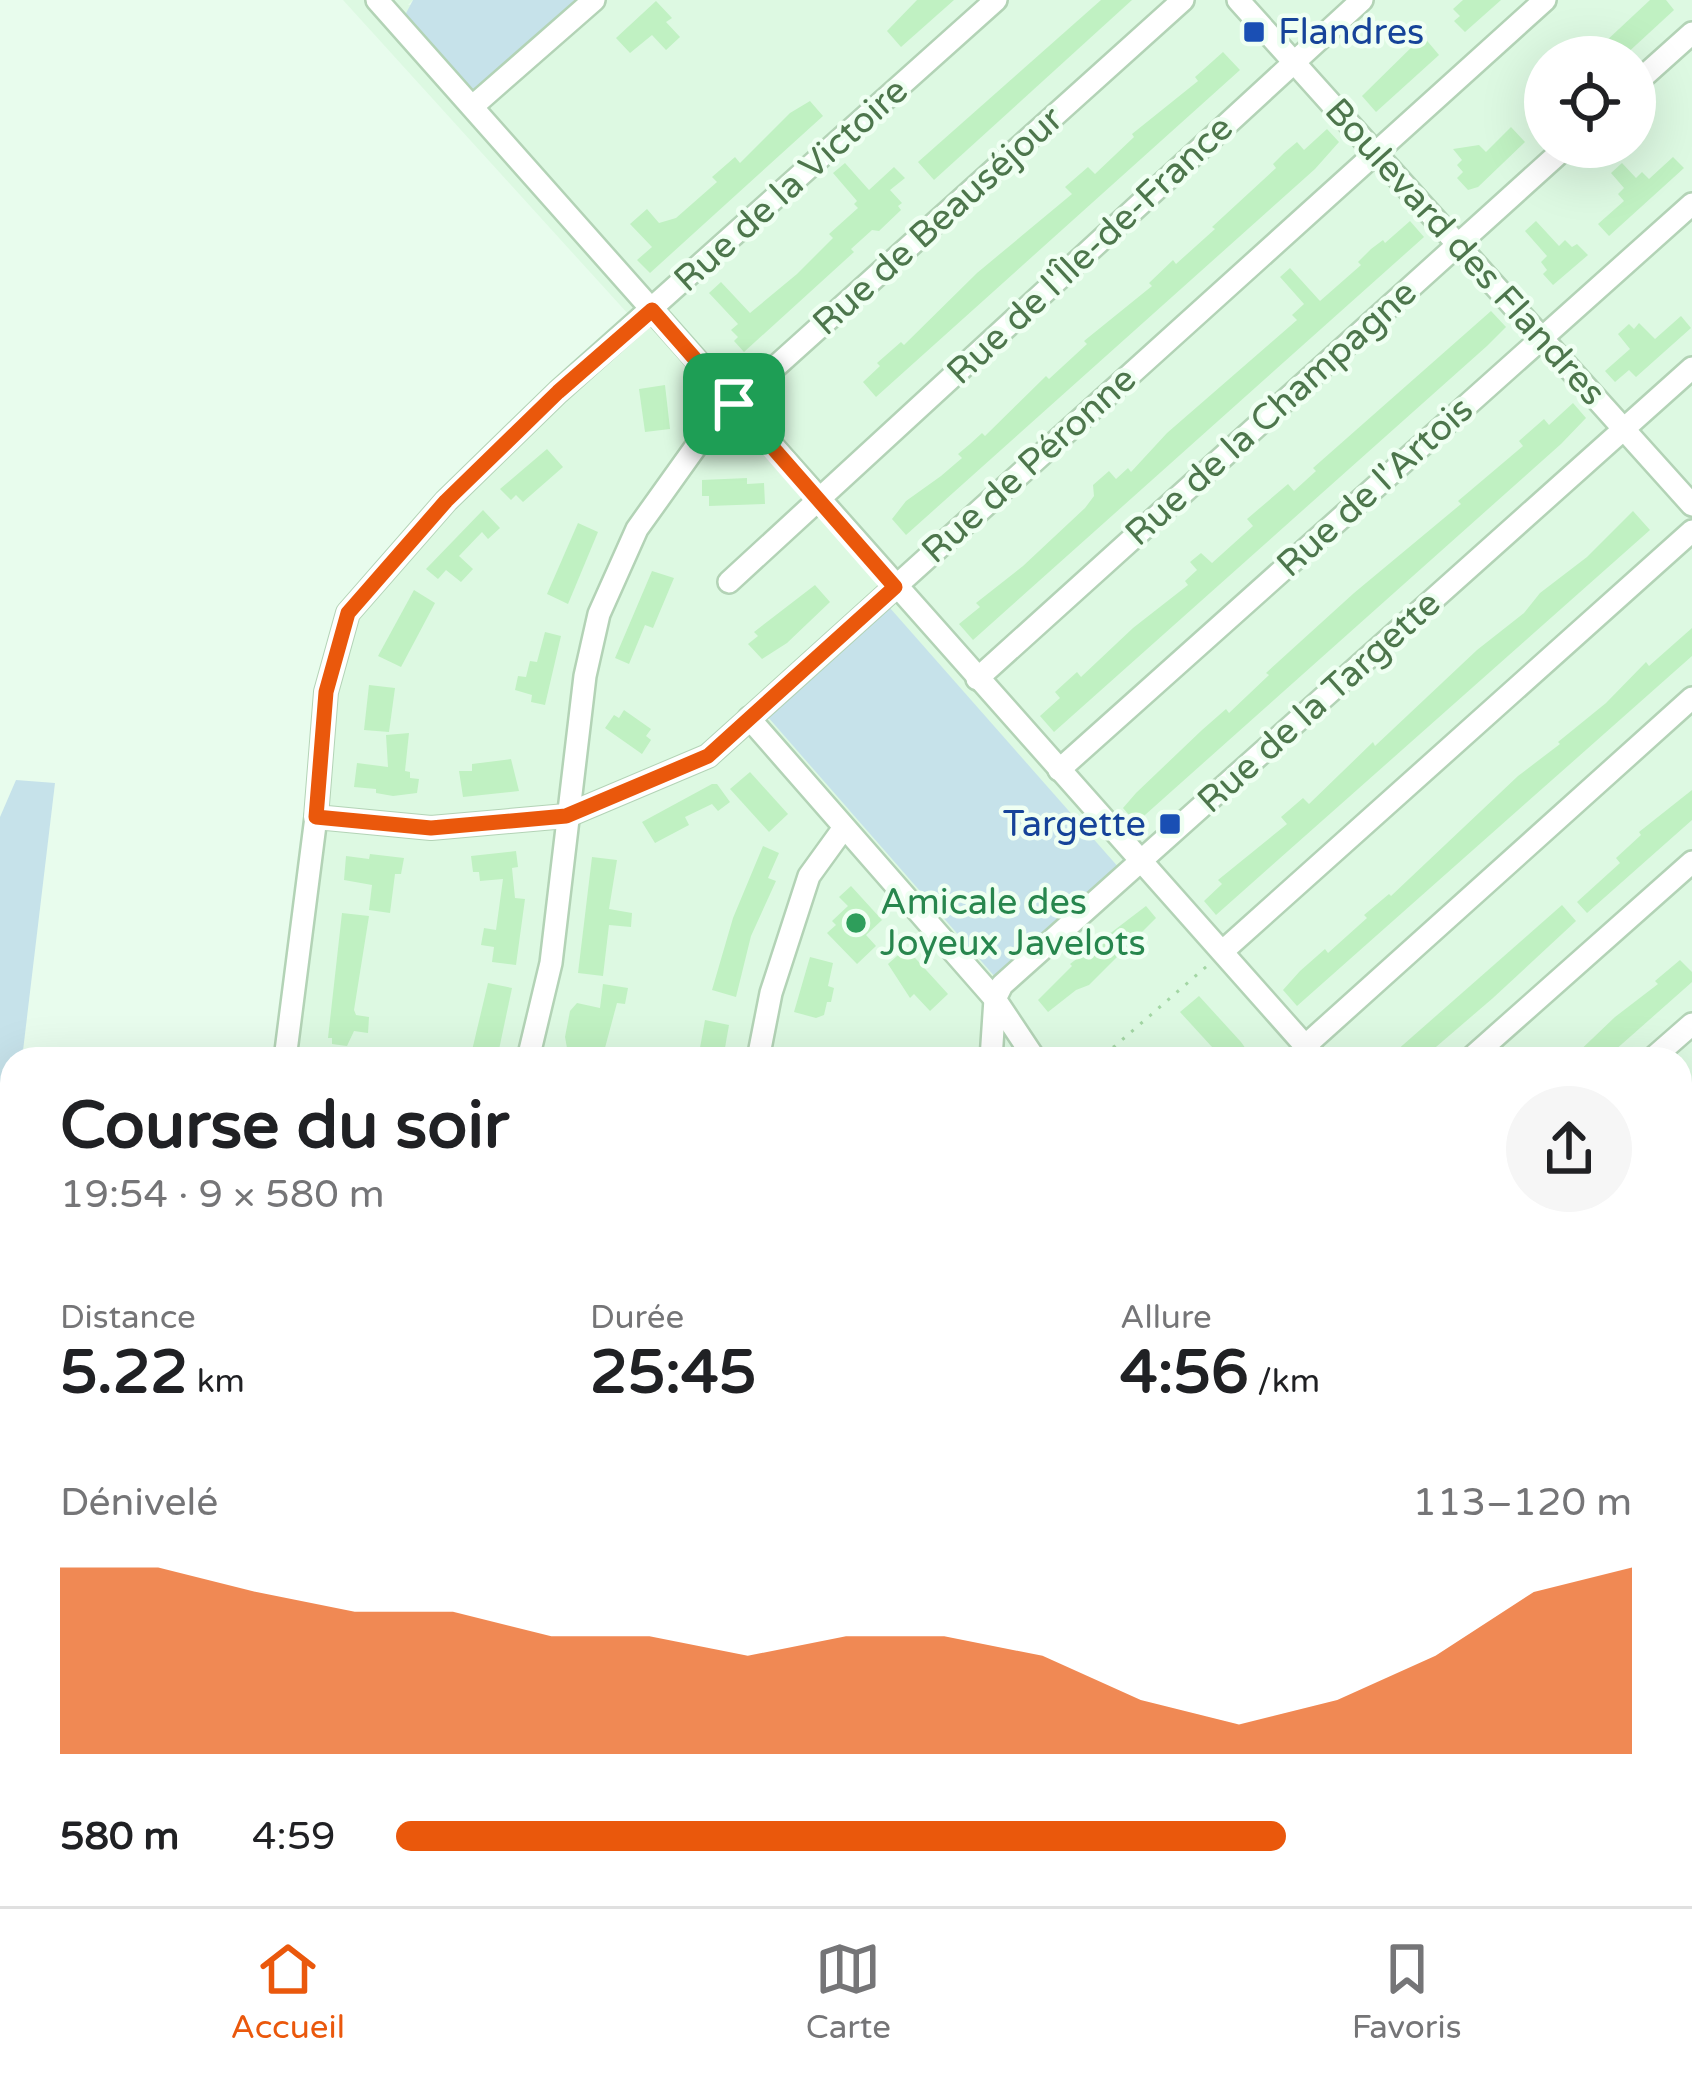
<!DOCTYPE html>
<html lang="fr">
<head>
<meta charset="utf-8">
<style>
  :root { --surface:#fff; --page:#f6f6f6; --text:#202124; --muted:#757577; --line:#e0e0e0; --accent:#ea580c }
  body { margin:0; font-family:"Varela Round",sans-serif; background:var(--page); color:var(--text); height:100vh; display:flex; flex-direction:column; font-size:45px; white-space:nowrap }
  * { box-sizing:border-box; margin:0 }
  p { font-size:39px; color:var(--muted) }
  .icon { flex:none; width:66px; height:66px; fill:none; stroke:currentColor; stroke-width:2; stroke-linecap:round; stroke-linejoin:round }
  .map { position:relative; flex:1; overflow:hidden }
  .side { position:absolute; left:0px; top:1047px; width:1692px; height:861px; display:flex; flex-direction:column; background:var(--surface); border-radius:36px 36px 0 0; box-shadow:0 12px 48px #0002 }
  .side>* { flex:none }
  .buttons { position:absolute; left:1524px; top:36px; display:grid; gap:24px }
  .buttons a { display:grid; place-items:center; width:132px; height:132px; border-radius:50%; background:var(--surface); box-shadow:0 12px 48px #0002; font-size:60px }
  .pin { position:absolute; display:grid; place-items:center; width:102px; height:102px; color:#fff; margin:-51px; border-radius:24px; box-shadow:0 6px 18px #0006 }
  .round { display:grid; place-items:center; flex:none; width:126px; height:126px; border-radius:63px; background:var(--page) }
  .head { display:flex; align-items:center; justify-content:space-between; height:204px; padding:0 60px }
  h1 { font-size:66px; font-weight:700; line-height:90px }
  .stats { display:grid; grid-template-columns:repeat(3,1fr); gap:18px; height:204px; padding:12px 60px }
  .stats div { display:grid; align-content:center }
  .stats b { font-size:60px; font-weight:700 }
  .stats small { font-size:33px; font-weight:400 }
  .stats p { font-size:33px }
  .chart { height:336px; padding:24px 60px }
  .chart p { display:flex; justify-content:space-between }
  .chart svg { width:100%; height:216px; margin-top:12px; fill:var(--accent); opacity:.7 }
  ul { padding:0 60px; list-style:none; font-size:39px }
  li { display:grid; grid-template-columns:192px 144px 1fr; align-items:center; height:90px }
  li i { height:30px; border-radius:15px; background:var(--accent) }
  .dock { display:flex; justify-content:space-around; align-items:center; height:168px; border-top:3px solid var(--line); background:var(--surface); font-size:33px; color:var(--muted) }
  .dock a { display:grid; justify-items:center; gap:6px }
  .dock .current { color:var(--accent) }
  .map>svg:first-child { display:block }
  .residential { fill:#ddf9e2; fill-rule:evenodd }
  .green { fill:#c6e2ea }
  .building { fill:#c0f1c2 }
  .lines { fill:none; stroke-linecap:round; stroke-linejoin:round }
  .minor-casing { stroke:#b3d3b6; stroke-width:26 }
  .path { stroke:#a3d6a4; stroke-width:3; stroke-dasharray:3 9; stroke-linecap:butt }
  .minor { stroke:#fff; stroke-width:21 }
  .route-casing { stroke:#fff; stroke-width:24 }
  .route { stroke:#ea580c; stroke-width:15 }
  .transit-dot { fill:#1a4fb4; stroke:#effff2; stroke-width:4.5 }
  .leisure-dot { fill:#2e9e5b; stroke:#effff2; stroke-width:4.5 }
  .labels { text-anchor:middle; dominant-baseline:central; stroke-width:9; stroke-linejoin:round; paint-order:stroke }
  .transit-label { font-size:36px; fill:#164399; stroke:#effff2; text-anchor:start }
  .street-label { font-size:36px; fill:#4d764c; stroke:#effff2 }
  .leisure-label { font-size:36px; fill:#27864d; stroke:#effff2; text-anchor:start }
</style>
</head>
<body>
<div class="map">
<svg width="1692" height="1906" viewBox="0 0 1692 1906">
  <rect width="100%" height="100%" fill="#e8fced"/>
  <g class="residential">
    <path d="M 343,0 L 413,0 L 408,5 L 585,0 L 1692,0 L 1692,1906 L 1662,1906 L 1638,1896 L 1680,1896 L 1680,1059 L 285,1059 L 340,608 L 437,493 L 629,315 ZM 1545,57 L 1635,57 L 1635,147 L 1545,147 Z"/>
    <polygon points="206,1896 1187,1896 1183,1906 204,1906"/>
  </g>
  <g class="green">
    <polygon points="413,0 585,0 483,92 465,87 404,17"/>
    <polygon points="890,608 1120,869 996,978 767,716"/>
    <polygon points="16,780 55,783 22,1059 12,1059 12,1145 0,1246 0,817"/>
    <polygon points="546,1896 813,1896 810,1906 572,1906"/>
  </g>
  <g class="building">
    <polygon points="917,0 954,0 901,47 887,31"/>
    <polygon points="1101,0 1132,0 934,180 918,162"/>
    <polygon points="1463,0 1501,0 1465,32 1454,21 1460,16 1453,9"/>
    <polygon points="1650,0 1666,0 1674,10 1623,57 1589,57"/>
    <polygon points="656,1 672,18 666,22 680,37 666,50 652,35 630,53 616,38"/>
    <polygon points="1423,36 1439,55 1376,112 1362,96"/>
    <polygon points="1223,52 1240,70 876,397 863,382 880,366 877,363 901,342 904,345 977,273 1072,194 1065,187 1088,167 1095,174 1134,137 1132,134 1198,81 1195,77"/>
    <polygon points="810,101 823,116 650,273 637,260 652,247 630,224 647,209 659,223 676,218 717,182 712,177 735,157 740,163 790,113"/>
    <polygon points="1511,127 1525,142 1478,187 1468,190 1457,178 1463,172 1457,165 1462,160 1453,149 1479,145 1486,152"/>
    <polygon points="1327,129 1339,142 1315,169 906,535 892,519 906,501 941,476 962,458 958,454 970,444 982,433 985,436 1046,376 1049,379 1087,344 1084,341 1152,286 1149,283 1173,260 1176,264 1215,229 1212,227 1276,168 1273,164 1284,153 1297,142 1304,150"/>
    <polygon points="1673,157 1684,168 1609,236 1598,224 1624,201 1618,194 1624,188 1611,173 1622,163 1636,178 1642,172 1649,179"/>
    <polygon points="845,163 869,190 894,167 905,178 890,190 902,203 898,206 901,210 879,231 872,230 851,249 854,252 744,352 734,341 738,337 731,330 738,324 709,293 721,282 750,313 797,274 833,238 829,234 858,208 854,204 857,201 833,173"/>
    <polygon points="1410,221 1424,237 973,640 959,624 980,607 976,603 1023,566 1085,508 1094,496 1093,485 1109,471 1116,479 1128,468 1131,472 1167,433 1297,320 1292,315 1304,304 1280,277 1290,268 1320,301 1361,265 1358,262 1371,249 1383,240 1385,243"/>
    <polygon points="1536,221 1559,246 1565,240 1572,247 1577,244 1588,255 1553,285 1543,274 1547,270 1541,262 1547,256 1525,231"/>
    <polygon points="1491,311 1506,327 1487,346 1054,732 1040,716 1060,698 1055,692 1077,672 1081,677 1133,628 1188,585 1185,581 1197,570 1190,562 1201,553 1212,563 1253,526 1247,519 1288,484 1294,491 1316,471 1313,468"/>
    <polygon points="1681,316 1691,328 1636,377 1629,370 1615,382 1605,371 1630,349 1618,334 1629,324 1634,329 1639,323 1655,339"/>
    <polygon points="665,385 670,429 645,432 639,389"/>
    <polygon points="1573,403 1586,418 1561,444 1136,823 1123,808 1136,793 1202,730 1226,709 1229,713 1269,675 1266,673 1354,593 1461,504 1458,501 1523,446 1519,441 1544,419 1549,425"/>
    <polygon points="547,449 563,467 523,502 516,495 511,500 500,489"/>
    <polygon points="747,478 747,484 764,483 765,504 709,506 709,496 702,496 702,480"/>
    <polygon points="483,510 500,528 488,539 482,532 459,556 473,569 461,582 446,570 438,579 426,569"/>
    <polygon points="1633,511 1650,530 1216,915 1204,901 1222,884 1218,880 1287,824 1281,817 1303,798 1309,804 1373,742 1375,746 1477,650 1524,613 1540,593 1587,557"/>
    <polygon points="578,523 598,532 568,604 547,594"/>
    <polygon points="652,571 674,578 653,628 645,625 629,664 615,658"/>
    <polygon points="815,585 830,602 787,643 762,659 748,644 758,636 754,632"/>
    <polygon points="414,590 435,603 401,667 378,656"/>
    <polygon points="1692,628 1692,656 1297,1006 1283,990 1300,971 1325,949 1328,953 1367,918 1364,915 1389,894 1391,896 1518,776 1560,744 1558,742 1606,703 1646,662 1649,666"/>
    <polygon points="545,632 561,636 545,705 531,702 532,695 515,690 518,676 526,677 530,661 537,662"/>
    <polygon points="369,685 395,688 389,732 364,730"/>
    <polygon points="624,710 651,729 646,736 651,740 642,754 605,728 614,715 619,718"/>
    <polygon points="409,733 405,771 410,772 410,778 419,779 417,793 393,796 376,793 376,789 354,787 357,763 388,767 386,735"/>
    <polygon points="511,759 519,791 463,797 459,771 472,771 472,764"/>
    <polygon points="750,772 788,814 769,832 730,789"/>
    <polygon points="712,784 717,784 730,802 718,811 712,804 685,817 689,825 655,843 642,822"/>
    <polygon points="1692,790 1692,820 1587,913 1577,902 1620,863 1616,858 1641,835 1639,832"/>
    <polygon points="763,846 779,853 768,878 776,881 751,936 736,997 712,990 733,918"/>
    <polygon points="516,851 518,867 512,868 515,898 525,899 516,965 492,962 494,947 481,945 484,928 496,930 503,879 480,881 479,872 473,872 471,856"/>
    <polygon points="370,854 404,858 401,874 395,874 390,913 369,910 372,885 344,880 346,856 369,859"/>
    <polygon points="592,857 617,860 609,909 632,913 631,927 609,925 603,976 578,973"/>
    <polygon points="851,886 882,920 866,935 876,946 857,964 827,933 836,925 832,921 848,906 839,897"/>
    <polygon points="1562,905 1576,921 1493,998 1422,1059 1387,1059"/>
    <polygon points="1146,906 1156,918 1089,985 1076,990 1048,1012 1038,1000 1072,966 1070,964"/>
    <polygon points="342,913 369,916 354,1010 356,1015 369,1017 368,1033 354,1031 347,1046 332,1044 332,1038 328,1038"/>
    <polygon points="906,948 948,994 930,1011 914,994 910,998 888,964"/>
    <polygon points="810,957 833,963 828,986 834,988 831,1002 827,1002 824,1015 816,1018 794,1012"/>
    <polygon points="1680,960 1692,972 1692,982 1605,1059 1571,1059 1615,1017 1658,984 1655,981"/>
    <polygon points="488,983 512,988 497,1059 470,1059"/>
    <polygon points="603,984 628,988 625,1004 617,1003 602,1059 583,1059 585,1052 567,1048 565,1037 570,1011 577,1003 600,1008"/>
    <polygon points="1199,996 1241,1042 1253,1059 1223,1059 1180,1012"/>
    <polygon points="705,1020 729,1025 723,1059 698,1059"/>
  </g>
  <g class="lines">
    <g class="minor-casing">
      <g id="minor">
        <polyline points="377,0 1317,1059"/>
        <polyline points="1238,0 1692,505"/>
        <polyline points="1635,84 1692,33"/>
        <polyline points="473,106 594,0"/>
        <polyline points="729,582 1362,0"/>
        <polyline points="977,679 1566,147"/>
        <polyline points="749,718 995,999 1035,1059"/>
        <polyline points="1059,770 1692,204"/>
        <polyline points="316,817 431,828 566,816 708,756 1545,0"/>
        <polyline points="1223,951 1692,531"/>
        <polyline points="1305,1046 1692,698"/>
        <polyline points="285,1059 316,817 326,692 348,613 446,501 558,392 996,0"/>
        <polyline points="528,1059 551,963 585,676 599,614 637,529 712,424 1183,0"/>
        <polyline points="758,1059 771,993 809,876 843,829"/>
        <polyline points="991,1059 995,999 1002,985 1692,368"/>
        <polyline points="1470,1059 1692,862"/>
        <polyline points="1652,1059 1692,1024"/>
        <polyline points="1680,1182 1692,1172"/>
        <polyline points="1680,1512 1692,1517"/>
        <polyline points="0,1592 12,1588"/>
        <polyline points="1680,1771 1692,1776"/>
        <polyline points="1156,1896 1179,1906"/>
        <polyline points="188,1906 190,1896"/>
        <polyline points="901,1906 904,1896"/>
        <polyline points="1084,1906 1088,1896"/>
      </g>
    </g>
    <g class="path">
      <polyline points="1092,1059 1115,1046 1207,966"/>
      <polyline points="1680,1212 1692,1204"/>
      <polyline points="588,1896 615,1906"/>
      <polyline points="654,1896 682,1906"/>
      <polyline points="716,1896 743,1906"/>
      <polyline points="780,1896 799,1903"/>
      <polyline points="699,1906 703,1896"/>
      <polyline points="797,1906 801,1896"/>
    </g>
    <use href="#minor" class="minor"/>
  </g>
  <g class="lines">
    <g class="route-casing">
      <polygon id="route" points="652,310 895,587 708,756 566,816 431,828 316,817 326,692 348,613 446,501 558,392"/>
    </g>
    <use href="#route" class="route"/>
  </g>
  <g class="transit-dot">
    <rect x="1242" y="20" width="24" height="24" rx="6"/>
    <rect x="1158" y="812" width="24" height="24" rx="6"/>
  </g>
  <circle class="leisure-dot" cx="856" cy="923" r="12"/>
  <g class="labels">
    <g class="transit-label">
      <text x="1278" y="32">Flandres</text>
      <text x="1146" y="824" text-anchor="end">Targette</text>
    </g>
    <g class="street-label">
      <text transform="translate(791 185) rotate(-42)">Rue de la Victoire</text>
      <text transform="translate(938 221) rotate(-42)">Rue de Beauséjour</text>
      <text transform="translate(1090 250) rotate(-43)">Rue de l'Île-de-France</text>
      <text transform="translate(1465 252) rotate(48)">Boulevard des Flandres</text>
      <text transform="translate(1271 413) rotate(-42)">Rue de la Champagne</text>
      <text transform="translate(1029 465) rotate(-42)">Rue de Péronne</text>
      <text transform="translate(1375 487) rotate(-42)">Rue de l'Artois</text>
      <text transform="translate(1319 702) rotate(-42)">Rue de la Targette</text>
    </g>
    <g class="leisure-label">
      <text x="880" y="902">Amicale des<tspan x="880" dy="41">Joyeux Javelots</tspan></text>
    </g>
  </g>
</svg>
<div class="buttons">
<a><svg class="icon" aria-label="locate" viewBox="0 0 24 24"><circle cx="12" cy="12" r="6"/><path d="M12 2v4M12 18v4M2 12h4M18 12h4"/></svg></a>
</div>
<div class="pin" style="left:734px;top:404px;background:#1e9e55"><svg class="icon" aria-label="arrive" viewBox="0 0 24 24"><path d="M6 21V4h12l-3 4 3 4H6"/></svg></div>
<section class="side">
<div class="head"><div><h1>Course du soir</h1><p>19:54 · 9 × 580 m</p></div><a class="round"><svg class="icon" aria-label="share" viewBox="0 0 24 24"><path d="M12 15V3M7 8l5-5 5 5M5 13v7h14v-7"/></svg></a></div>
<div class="stats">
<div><p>Distance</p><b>5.22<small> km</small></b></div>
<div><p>Durée</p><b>25:45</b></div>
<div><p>Allure</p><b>4:56<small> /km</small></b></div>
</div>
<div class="chart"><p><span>Dénivelé</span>113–120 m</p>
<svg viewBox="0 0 160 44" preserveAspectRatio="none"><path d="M0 44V6L10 6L20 11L30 15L40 15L50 20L60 20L70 24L80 20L90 20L100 24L110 33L120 38L130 33L140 24L150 11L160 6V44z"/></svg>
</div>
<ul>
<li><b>580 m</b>4:59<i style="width:72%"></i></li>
</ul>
</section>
</div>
<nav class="dock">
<a class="current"><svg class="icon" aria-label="home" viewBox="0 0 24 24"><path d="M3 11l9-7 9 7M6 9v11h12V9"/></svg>Accueil</a>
<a><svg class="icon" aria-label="map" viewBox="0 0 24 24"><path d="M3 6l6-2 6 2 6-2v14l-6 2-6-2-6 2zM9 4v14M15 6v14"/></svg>Carte</a>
<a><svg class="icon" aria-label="saved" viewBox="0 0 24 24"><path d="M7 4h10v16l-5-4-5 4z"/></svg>Favoris</a>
</nav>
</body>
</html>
